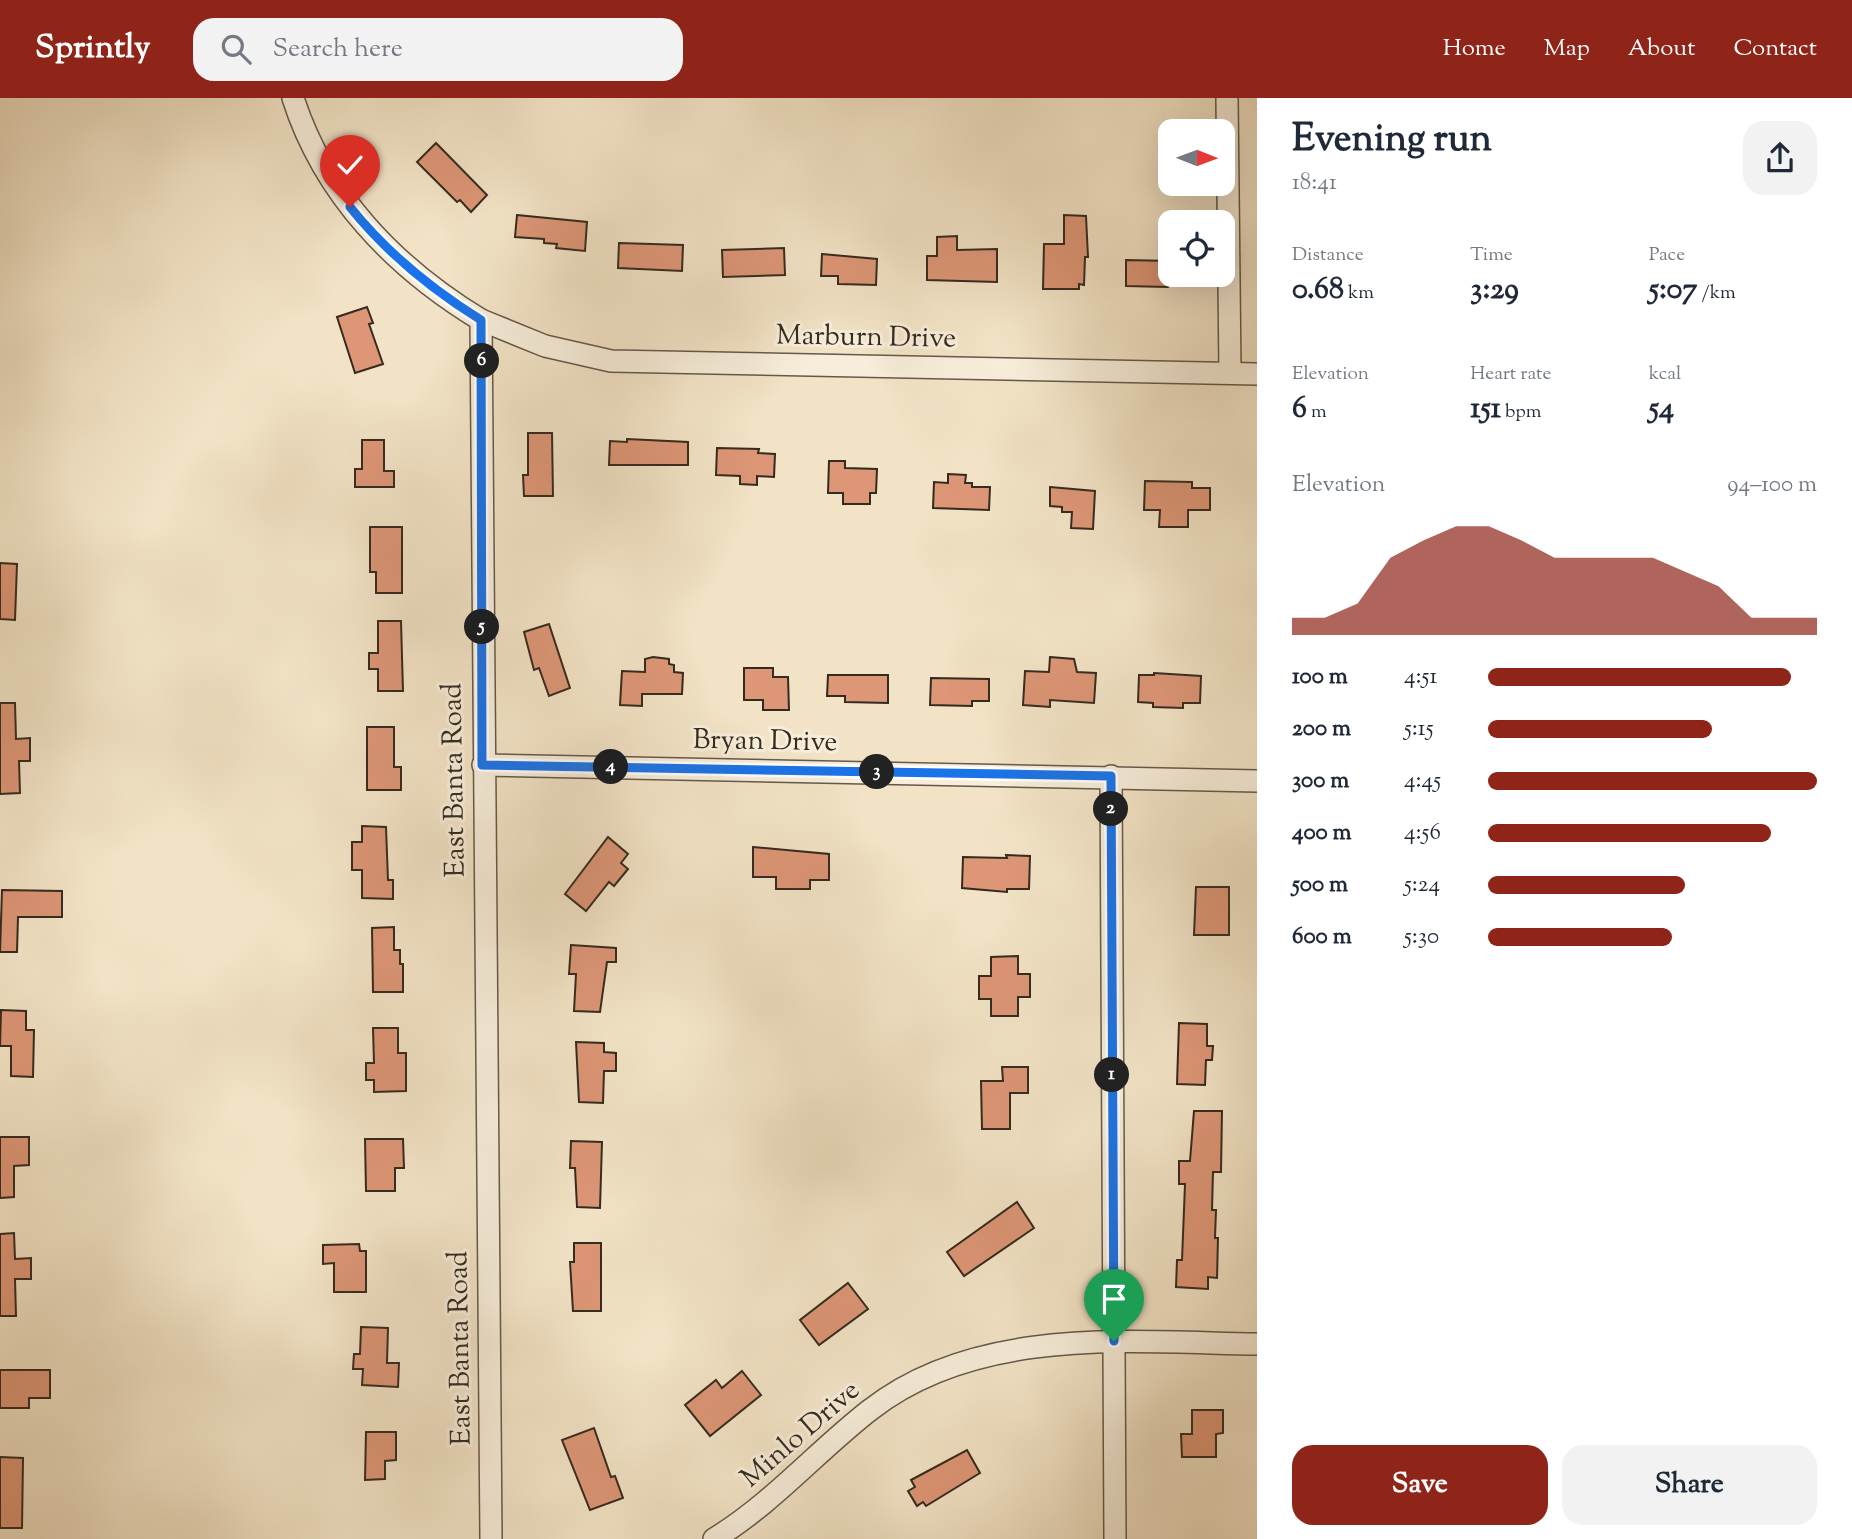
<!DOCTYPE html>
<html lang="en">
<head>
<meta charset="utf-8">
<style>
  :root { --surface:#fff; --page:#f2f2f3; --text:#1f2937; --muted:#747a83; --accent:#8f2418 }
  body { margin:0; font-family:"Sorts Mill Goudy",serif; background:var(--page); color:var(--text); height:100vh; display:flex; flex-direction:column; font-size:26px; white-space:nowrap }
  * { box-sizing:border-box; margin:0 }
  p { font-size:23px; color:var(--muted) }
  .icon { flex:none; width:38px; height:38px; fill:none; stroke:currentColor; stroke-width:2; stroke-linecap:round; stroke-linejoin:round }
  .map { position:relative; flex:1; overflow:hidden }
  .details { display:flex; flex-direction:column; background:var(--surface); width:595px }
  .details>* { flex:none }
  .needle { width:46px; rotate:91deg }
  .controls { position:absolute; left:1158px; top:21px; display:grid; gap:14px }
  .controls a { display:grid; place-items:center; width:77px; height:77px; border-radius:14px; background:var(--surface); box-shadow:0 7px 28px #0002; font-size:35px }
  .pin { position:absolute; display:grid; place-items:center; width:60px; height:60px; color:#fff; margin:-72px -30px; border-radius:50% 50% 50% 0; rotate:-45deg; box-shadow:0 0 7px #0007 }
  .pin .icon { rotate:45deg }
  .km { position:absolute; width:35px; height:35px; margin:-18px; border-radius:50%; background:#222; color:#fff; font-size:19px; line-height:35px; text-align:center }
  .round { display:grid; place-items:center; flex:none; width:74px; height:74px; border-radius:21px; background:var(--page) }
  .headline { display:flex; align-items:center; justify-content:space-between; height:119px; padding:0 35px }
  h1 { font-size:38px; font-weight:800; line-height:52px }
  .metrics { display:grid; grid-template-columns:repeat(3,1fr); gap:10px; height:119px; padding:7px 35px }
  .metrics div { display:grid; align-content:center }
  .metrics b { font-size:30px; font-weight:800 }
  .metrics small { font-size:19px; font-weight:400 }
  .metrics p { font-size:19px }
  .chart { height:196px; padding:14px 35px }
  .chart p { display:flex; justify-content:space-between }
  .chart svg { width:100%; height:126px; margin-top:7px; fill:var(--accent); opacity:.7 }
  .primary-button { display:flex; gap:14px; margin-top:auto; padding:14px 35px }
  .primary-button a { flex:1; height:80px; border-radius:21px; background:var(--accent); color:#fff; font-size:28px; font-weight:800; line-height:80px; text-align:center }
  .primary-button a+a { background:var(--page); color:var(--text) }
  ul { padding:0 35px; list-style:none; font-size:23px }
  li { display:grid; grid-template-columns:112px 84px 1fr; align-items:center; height:52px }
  li i { height:18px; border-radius:9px; background:var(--accent) }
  header { display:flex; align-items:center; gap:42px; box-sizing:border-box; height:98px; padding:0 35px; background:var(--accent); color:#fff }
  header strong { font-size:33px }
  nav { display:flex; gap:38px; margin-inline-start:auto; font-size:24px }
  .search { width:490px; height:63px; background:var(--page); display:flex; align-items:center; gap:18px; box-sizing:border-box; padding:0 24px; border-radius:21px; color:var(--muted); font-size:26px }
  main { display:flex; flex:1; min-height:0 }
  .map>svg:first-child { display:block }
  .building { fill:#dd9676; stroke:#342b1f; stroke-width:2 }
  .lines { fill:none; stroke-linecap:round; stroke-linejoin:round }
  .minor-casing { stroke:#645949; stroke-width:24 }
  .minor { stroke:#f7edda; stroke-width:21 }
  .route-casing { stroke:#fff; stroke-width:14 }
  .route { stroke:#1a73e8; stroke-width:9 }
  .labels { text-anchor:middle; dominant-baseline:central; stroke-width:6; stroke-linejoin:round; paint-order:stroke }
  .street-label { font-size:28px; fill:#342b1f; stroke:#f7edda }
</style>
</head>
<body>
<header>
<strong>Sprintly</strong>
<div class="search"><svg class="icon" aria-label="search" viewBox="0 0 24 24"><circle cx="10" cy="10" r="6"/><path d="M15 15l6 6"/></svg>Search here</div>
<nav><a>Home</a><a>Map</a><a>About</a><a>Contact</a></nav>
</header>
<main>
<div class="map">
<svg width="1257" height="1441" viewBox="0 0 1257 1441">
  <rect width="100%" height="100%" fill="#f2e3c6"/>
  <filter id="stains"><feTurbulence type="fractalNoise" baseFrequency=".00286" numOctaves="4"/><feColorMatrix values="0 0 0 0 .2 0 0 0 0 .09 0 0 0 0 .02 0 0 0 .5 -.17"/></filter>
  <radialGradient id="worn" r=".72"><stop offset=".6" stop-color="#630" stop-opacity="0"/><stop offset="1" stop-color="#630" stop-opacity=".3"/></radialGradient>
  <g class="building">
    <polygon points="436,45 487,97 471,114 460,102 457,104 417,64"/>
    <polygon points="517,117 587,124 585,153 556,150 557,146 544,145 544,141 515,139"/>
    <polygon points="1064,117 1086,118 1088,159 1085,159 1084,187 1079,186 1079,191 1043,191 1044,146 1064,146"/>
    <polygon points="957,138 957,152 997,151 997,184 927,182 927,158 937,158 937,139"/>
    <polygon points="619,145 683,147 682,173 618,170"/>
    <polygon points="784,150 785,177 723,179 722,152"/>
    <polygon points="822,156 877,161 876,187 838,186 838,178 821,178"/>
    <polygon points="1126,162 1171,163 1171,185 1168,189 1126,188"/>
    <polygon points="367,209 373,225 369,226 383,266 355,275 337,219"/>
    <polygon points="528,335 552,335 553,398 524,398 523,377 528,377"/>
    <polygon points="627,341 688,344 688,367 609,367 610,343 627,344"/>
    <polygon points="362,342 384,342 384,373 394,373 394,389 355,389 355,371 362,371"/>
    <polygon points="717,350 759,351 758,355 775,356 774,379 757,378 757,387 740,386 740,378 716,377"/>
    <polygon points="829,363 845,363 845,370 877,371 876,395 870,395 870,406 843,406 843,395 828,395"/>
    <polygon points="948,376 966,377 965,385 972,385 972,389 990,389 989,412 933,410 934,384 948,385"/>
    <polygon points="1145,383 1192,384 1192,390 1210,390 1210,412 1188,412 1188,429 1159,429 1160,412 1144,412"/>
    <polygon points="1050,389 1095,393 1093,431 1071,430 1072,414 1062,414 1062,409 1050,408"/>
    <polygon points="370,429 402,429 402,495 376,495 376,474 370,474"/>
    <polygon points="0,465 17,466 15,522 0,521"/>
    <polygon points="378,523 401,523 403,593 378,593 378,571 369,571 369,555 378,555"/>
    <polygon points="549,526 570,590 549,598 539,570 534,572 524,534"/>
    <polygon points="653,559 669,561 669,566 674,567 674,574 683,575 682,596 642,596 642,608 620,607 622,573 645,574 645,561"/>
    <polygon points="1050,559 1074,561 1077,574 1096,575 1094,605 1050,602 1050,609 1023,607 1025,573 1049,574"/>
    <polygon points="744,570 773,570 773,579 788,579 789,612 763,612 763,602 744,602"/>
    <polygon points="1154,575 1201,578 1200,605 1183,605 1183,610 1153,609 1153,605 1138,604 1139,577 1154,577"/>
    <polygon points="828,577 888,577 888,605 845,604 845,598 827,598"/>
    <polygon points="931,580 989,581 989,603 972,603 972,608 930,607"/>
    <polygon points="0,605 15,605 16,641 30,640 30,663 19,663 20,695 0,696"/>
    <polygon points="367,629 394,629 394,669 401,669 401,692 367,692"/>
    <polygon points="362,728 386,729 388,782 393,782 393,801 362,800 362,772 352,772 352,744 362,744"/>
    <polygon points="608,739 628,756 621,765 628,771 614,788 609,784 586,813 565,796"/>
    <polygon points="753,749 829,756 829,782 810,782 810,791 776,791 776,779 753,779"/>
    <polygon points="1006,757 1030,758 1029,791 1007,791 1007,794 962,790 963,759 1007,760"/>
    <polygon points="1196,789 1229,789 1229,837 1194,837"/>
    <polygon points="2,792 62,793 62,819 18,819 17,854 0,854"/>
    <polygon points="394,829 394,852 400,852 400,866 403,866 403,894 373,894 372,830"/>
    <polygon points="571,847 616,850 616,864 607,864 600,914 574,913 576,876 569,876"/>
    <polygon points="1018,858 1018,876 1030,876 1030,899 1018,899 1018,918 991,918 991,901 979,901 979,878 991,878 991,859"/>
    <polygon points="1,912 26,913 26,932 34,932 33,979 11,978 11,948 0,948"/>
    <polygon points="1179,925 1207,926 1207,948 1213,948 1212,962 1206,962 1205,987 1177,986"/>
    <polygon points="373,930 398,930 398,955 406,955 406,993 374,994 374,982 366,982 366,965 374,965"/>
    <polygon points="576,944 604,945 604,954 616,955 616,973 604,973 603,1005 579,1004"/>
    <polygon points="1002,969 1028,969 1028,995 1010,995 1010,1031 982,1031 981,983 1003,983"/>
    <polygon points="1194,1013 1222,1013 1221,1074 1213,1074 1212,1112 1216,1112 1215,1140 1218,1140 1217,1180 1208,1179 1208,1191 1176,1189 1177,1162 1182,1162 1185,1086 1179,1086 1179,1063 1190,1063"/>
    <polygon points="0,1039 29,1039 29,1067 14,1068 14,1099 0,1100"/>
    <polygon points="365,1041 403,1041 404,1070 395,1070 395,1093 366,1093"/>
    <polygon points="571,1043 602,1044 600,1110 577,1109 575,1070 570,1070"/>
    <polygon points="1017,1104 1034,1130 964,1178 947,1154"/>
    <polygon points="14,1135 15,1161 31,1160 31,1181 15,1181 16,1218 0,1218 0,1136"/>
    <polygon points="574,1145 601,1145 601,1213 573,1213 570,1164 574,1164"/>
    <polygon points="359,1146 360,1153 366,1153 366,1194 334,1194 334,1165 323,1166 323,1147"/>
    <polygon points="848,1185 868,1211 819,1247 800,1222"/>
    <polygon points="361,1229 388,1230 387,1265 399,1265 398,1289 362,1287 363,1271 353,1271 354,1256 360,1256"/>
    <polygon points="0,1272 50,1272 50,1300 29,1300 29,1310 0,1310"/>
    <polygon points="742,1273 761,1297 710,1338 685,1307 716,1282 722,1290"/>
    <polygon points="1192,1312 1223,1312 1223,1335 1216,1336 1216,1359 1182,1359 1181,1336 1192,1336"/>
    <polygon points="594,1330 611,1379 615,1378 623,1400 590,1412 562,1342"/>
    <polygon points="366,1334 396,1334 396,1362 385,1363 385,1381 365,1382"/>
    <polygon points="967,1352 980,1375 926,1408 923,1404 917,1408 908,1393 915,1389 911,1382"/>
    <polygon points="0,1359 23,1360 22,1430 0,1430"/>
  </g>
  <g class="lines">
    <g class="minor-casing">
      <g id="minor">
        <path d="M 293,0 C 324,97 395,170 481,222 L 491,1441"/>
        <polyline points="1227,0 1230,275"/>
        <polyline points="481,222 545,248 611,263 1257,276"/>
        <polyline points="483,667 1257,683"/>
        <polyline points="1111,678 1115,1441"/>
        <path d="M 714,1441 C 773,1405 816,1354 870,1312 C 977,1228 1130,1244 1257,1246"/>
      </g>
    </g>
    <use href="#minor" class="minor"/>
  </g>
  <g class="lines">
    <g class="route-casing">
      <path id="route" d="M 350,109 C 387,155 431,191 481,222 L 482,667 L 1111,678 L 1114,1243"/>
    </g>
    <use href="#route" class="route"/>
  </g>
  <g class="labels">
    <g class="street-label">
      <text transform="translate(866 240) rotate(1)">Marburn Drive</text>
      <text transform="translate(765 644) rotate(1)">Bryan Drive</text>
      <text transform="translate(455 682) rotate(-91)">East Banta Road</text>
      <text transform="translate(461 1250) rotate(-91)">East Banta Road</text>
      <text transform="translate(801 1337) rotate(-41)">Minlo Drive</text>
    </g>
  </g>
  <rect width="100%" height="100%" filter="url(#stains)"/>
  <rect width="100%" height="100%" fill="url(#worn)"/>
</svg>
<div class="controls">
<a><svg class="needle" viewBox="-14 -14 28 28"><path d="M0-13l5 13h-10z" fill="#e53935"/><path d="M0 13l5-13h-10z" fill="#747a83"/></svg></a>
<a><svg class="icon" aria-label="locate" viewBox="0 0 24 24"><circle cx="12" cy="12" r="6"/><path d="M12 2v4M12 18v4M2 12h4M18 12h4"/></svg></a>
</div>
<div class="pin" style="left:1114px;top:1243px;background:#1e9e55"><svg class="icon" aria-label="arrive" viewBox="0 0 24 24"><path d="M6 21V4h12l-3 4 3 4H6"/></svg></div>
<div class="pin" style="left:350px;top:109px;background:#d93025"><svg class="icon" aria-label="check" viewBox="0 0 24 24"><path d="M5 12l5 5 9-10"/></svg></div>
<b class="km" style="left:1112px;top:977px">1</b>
<b class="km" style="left:1111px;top:711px">2</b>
<b class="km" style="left:877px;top:674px">3</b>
<b class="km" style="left:611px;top:669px">4</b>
<b class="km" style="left:482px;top:529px">5</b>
<b class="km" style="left:482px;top:263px">6</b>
</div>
<section class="details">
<div class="headline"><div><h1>Evening run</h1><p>18:41</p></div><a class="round"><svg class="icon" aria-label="share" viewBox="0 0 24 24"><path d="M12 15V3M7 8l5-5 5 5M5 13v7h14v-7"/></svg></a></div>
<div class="metrics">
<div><p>Distance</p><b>0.68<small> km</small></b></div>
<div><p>Time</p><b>3:29</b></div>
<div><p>Pace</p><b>5:07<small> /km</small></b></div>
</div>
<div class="metrics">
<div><p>Elevation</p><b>6<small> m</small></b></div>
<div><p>Heart rate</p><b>151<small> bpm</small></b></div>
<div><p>kcal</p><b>54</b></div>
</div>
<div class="chart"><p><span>Elevation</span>94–100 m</p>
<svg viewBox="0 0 160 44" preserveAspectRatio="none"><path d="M0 44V38L10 38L20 33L30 17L40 11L50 6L60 6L70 11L80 17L90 17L100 17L110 17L120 22L130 27L140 38L150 38L160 38V44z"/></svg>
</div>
<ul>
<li><b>100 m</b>4:51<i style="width:92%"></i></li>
<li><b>200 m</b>5:15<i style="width:68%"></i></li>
<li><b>300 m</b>4:45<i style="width:100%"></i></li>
<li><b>400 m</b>4:56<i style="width:86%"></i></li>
<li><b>500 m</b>5:24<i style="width:60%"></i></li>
<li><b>600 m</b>5:30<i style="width:56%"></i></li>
</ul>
<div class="primary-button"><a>Save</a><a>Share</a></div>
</section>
</main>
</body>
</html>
